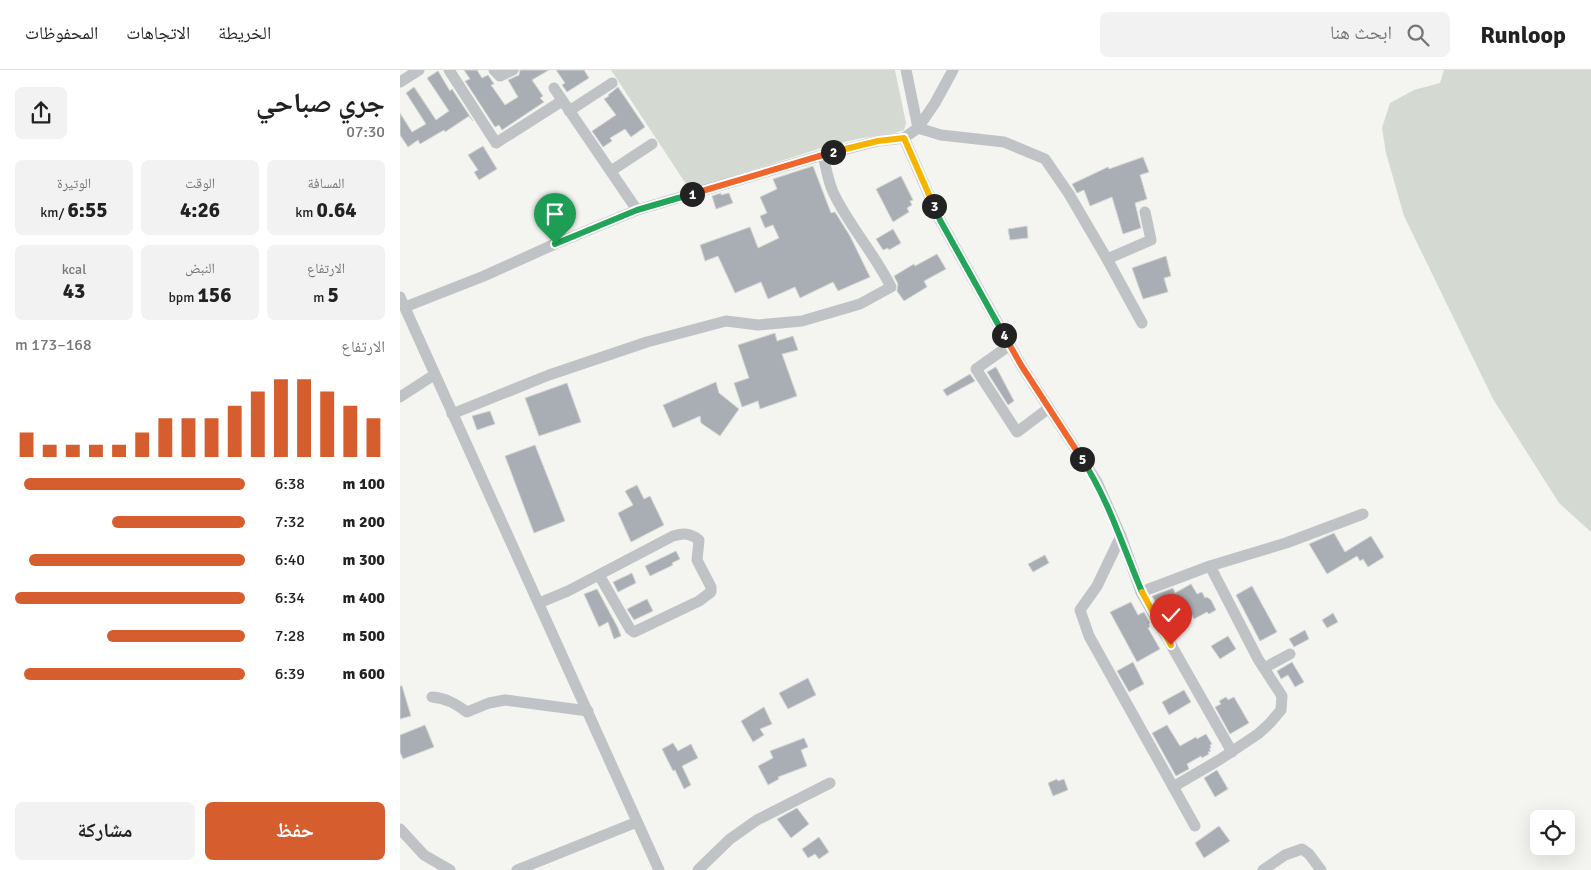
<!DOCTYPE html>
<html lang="ar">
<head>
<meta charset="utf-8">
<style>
  :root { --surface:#fff; --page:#f2f2f2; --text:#222; --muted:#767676; --line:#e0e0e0; --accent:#d65d2e }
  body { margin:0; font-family:Signika,"Noto Naskh Arabic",sans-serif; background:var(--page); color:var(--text); direction:rtl; height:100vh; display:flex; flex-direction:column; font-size:19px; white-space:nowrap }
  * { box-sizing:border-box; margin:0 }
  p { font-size:16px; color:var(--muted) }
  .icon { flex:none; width:28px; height:28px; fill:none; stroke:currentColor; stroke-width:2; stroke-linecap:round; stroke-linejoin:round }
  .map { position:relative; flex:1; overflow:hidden; direction:ltr }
  .side { display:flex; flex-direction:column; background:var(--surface); width:400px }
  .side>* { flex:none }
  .controls { position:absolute; left:1130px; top:740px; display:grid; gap:10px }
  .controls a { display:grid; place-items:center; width:45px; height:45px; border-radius:8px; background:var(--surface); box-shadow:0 5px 20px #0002; font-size:25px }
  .pin { position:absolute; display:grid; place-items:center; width:42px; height:42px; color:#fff; margin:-51px -21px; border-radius:50% 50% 50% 0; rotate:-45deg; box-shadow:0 0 5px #0007 }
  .pin .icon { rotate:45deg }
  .km { position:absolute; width:25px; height:25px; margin:-12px; border-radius:50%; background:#222; color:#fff; font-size:14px; line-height:25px; text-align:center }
  .round { display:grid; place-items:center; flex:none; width:52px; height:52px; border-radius:8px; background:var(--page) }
  .headline { display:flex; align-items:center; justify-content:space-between; height:85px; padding:0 15px }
  h1 { font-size:28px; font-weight:700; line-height:38px }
  .figures { display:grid; grid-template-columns:repeat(3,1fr); gap:8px; height:85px; padding:5px 15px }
  .figures div { display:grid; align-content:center; border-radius:8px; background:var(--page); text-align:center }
  .figures b { font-size:21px; font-weight:700 }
  .figures small { font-size:14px; font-weight:400 }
  .figures p { font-size:14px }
  .chart { height:140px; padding:10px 15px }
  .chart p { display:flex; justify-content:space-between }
  .chart svg { width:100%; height:90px; margin-top:5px; stroke:var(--accent); stroke-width:6 }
  .primary-button { display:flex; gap:10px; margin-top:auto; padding:10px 15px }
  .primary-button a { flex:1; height:58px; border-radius:8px; background:var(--accent); color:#fff; font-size:20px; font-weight:700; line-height:58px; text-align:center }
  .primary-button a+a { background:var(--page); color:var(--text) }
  ul { padding:0 15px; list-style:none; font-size:16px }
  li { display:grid; grid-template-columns:80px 60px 1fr; align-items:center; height:38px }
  li i { height:12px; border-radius:6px; background:var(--accent) }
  header { display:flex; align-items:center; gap:30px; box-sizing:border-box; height:70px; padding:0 25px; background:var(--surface); border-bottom:1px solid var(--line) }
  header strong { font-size:24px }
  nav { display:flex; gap:28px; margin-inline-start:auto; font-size:18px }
  .search { width:350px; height:45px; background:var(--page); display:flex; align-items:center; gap:12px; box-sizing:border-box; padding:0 18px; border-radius:8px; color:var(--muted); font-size:19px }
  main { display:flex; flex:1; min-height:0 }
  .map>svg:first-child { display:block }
  .green { fill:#d4dad1 }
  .building { fill:#a8aeb4; stroke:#d5d5d3 }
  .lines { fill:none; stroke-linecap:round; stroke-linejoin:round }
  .minor { stroke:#bfc3c6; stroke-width:11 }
  .split-1-casing { stroke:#fff; stroke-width:10 }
  .split-2-casing { stroke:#fff; stroke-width:10 }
  .split-3-casing { stroke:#fff; stroke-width:10 }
  .split-4-casing { stroke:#fff; stroke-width:10 }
  .split-5-casing { stroke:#fff; stroke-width:10 }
  .split-6-casing { stroke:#fff; stroke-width:10 }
  .split-7-casing { stroke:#fff; stroke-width:10 }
  .split-1 { stroke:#22a559; stroke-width:6 }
  .split-2 { stroke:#f0652b; stroke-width:6 }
  .split-3 { stroke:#f5b400; stroke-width:6 }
  .split-4 { stroke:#22a559; stroke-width:6 }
  .split-5 { stroke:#f0652b; stroke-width:6 }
  .split-6 { stroke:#22a559; stroke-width:6 }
  .split-7 { stroke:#f5b400; stroke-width:6 }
</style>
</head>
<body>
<header>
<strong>Runloop</strong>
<div class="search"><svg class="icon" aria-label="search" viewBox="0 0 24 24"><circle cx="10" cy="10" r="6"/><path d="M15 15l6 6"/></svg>ابحث هنا</div>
<nav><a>الخريطة</a><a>الاتجاهات</a><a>المحفوظات</a></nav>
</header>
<main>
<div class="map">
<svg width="1191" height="800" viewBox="0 0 1191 800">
  <rect width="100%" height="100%" fill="#f4f4f0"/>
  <g class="green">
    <polygon points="211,0 495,0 506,53 504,60 495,63 457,69 421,78 290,120"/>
    <polygon points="1044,0 1191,0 1191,462 1159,433 1093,329 1004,146 986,83 982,58 990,33 1014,20 1040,13"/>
  </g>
  <g class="building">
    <polygon points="64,0 77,0 82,8 88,5 94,14 91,15 105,35 118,27 108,10 119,5 120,0 149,0 132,10 143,26 140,28 144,32 102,60 99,55 95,57 65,11 70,9"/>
    <polygon points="156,0 184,0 189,8 167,22 162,15 165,13"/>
    <polygon points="38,1 50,21 52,19 73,51 69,46 45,62 44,60 20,74 18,70 8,77 0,65 0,43 12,62 26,54 6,23 14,17 36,50 49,41 27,8"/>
    <polygon points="218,17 245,57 231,67 225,59 210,68 212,71 203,77 192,61 216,45 204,29 209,26 208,25"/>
    <polygon points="83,76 97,99 79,110 74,102 78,100 68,85"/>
    <polygon points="743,87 749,102 740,105 747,129 735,133 741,158 723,164 712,127 690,136 684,120 677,123 672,114 708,97 709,99"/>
    <polygon points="413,96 431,143 435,142 450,166 470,207 438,221 433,212 400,228 395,217 368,229 361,212 335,223 318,186 305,191 300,175 350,157 358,178 379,168 373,155 365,158 360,146 367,143 360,127 377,119 373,109"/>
    <polygon points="501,106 513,130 510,131 512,135 507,138 509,142 493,152 476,119"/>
    <polygon points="321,123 321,125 329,123 333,133 316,139 312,126"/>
    <polygon points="627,156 628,168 610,170 608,159"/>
    <polygon points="493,159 501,173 489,180 488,178 483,180 476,169"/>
    <polygon points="537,184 546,199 524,211 527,217 504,231 497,221 498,214 494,206 514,194 515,196"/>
    <polygon points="766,186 771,206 764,208 768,222 743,229 732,198"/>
    <polygon points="375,263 377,271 393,266 398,280 382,284 397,326 360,339 358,331 342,337 334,313 349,308 338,275"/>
    <polygon points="596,297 614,331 608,335 587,302"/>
    <polygon points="570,304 575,311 547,326 543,320"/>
    <polygon points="316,312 319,323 339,339 320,366 301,353 300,346 273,358 263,335"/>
    <polygon points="167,313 181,352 139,366 125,328"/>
    <polygon points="90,341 95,354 77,360 72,346"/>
    <polygon points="135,375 165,451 134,463 105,386"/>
    <polygon points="237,415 244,429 250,426 264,455 231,472 218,443 233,435 225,421"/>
    <polygon points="934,463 945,482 971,466 984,487 968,497 963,489 960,491 957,486 927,504 909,474"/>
    <polygon points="276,481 280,489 272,493 273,495 250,506 245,496"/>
    <polygon points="645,485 649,493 633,502 628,494"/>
    <polygon points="232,503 236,513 218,522 213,512"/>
    <polygon points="791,514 797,524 802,522 805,528 807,527 811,530 816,540 809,544 807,542 794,549 787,536 764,547 752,526 773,518 775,523"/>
    <polygon points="852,516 877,562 860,571 836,525"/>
    <polygon points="197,519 218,558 221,566 214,569 208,552 199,557 184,524"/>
    <polygon points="247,529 253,541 234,550 227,539"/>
    <polygon points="731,532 738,545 744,542 750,553 749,554 750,557 748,558 760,579 737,592 710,542"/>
    <polygon points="933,543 938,552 927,558 922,550"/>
    <polygon points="905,560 909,569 894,577 889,569"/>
    <polygon points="828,566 836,579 820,589 811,576"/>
    <polygon points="733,592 744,614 729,622 717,601"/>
    <polygon points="892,592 904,612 895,617 888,605 881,609 877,601"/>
    <polygon points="408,608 416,625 388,639 379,623"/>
    <polygon points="0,616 2,616 11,646 0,649"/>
    <polygon points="784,620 791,632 769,645 762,632"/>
    <polygon points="826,627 828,630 834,627 849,653 830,664 815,637 821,634 819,631"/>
    <polygon points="364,637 372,654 360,659 364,665 353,672 341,651"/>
    <polygon points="25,655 34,677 3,689 0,682 0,665"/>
    <polygon points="767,655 780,676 796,667 797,669 806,664 812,674 810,675 811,678 809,679 811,681 808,682 809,684 802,688 801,686 787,694 789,699 776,706 752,663"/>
    <polygon points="404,668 408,677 401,680 407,696 378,707 379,709 368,715 358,696 373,688 370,681"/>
    <polygon points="273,673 278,681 291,674 298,688 282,696 291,715 284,719 275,700 273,701 262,679"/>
    <polygon points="817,700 828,719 815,727 804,708"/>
    <polygon points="657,709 658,711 664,709 668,720 653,726 648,713"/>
    <polygon points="397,738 409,754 391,768 377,749"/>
    <polygon points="819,756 830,771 804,788 795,773"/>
    <polygon points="419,767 429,782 419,789 415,784 408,788 402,779"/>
  </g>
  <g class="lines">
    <g class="minor">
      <polyline points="49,0 96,73 162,31"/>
      <polyline points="94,0 100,6 113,0"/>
      <polyline points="506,0 518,58 541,65 604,72 645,89 669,124 707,189 751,170 745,142"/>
      <polyline points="0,12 19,0"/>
      <polyline points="154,18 237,140"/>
      <polyline points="169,41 212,13"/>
      <polyline points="504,68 540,150 621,295 697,412 721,466 741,522 832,682"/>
      <polyline points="211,101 252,74"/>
      <polyline points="707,189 742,253"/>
      <polyline points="0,227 259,800"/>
      <polyline points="5,237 84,206 155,174 237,140 423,85 478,71 504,68 518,58 535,33 553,0"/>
      <polyline points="610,275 576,299 617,362 649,338"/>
      <polyline points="0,327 34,305"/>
      <path d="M 52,344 L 149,305 L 247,272 L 326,251 L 358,255 L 402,251 L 460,234 L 491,217 C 475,184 449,156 433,122 C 428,111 426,97 423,85"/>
      <polyline points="721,466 697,516 680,540 689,566 795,756"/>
      <polyline points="741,522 810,496 886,473 963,444"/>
      <path d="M 139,533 L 168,521 L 273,466 C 284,463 290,463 299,470 L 297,490 L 311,517 L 311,522 L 299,531 L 234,562 L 230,559 L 199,505"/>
      <polyline points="864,598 890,584"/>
      <path d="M 32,627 C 46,628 56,634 67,642 L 89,633 L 105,630 L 188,641"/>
      <polyline points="773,717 819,690 858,664 870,653 881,640 882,626 858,589 810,496"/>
      <polyline points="0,759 24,785 50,800"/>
      <polyline points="117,800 237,752"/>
      <polyline points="298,800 330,769 357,750 430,713"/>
      <polyline points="863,800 885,785 902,779 909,784 921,800"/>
    </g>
  </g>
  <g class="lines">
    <g class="split-1-casing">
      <polyline id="split-1" points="155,174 237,140 292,124"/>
    </g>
    <g class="split-2-casing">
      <polyline id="split-2" points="292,124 433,82"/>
    </g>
    <g class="split-3-casing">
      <polyline id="split-3" points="433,82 478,71 504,68 534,136"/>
    </g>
    <g class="split-4-casing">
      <polyline id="split-4" points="534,136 540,150 604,265"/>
    </g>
    <g class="split-5-casing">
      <polyline id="split-5" points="604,265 621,295 682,389"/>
    </g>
    <g class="split-6-casing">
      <path id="split-6" d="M 682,389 C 709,431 723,477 742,522"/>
    </g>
    <g class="split-7-casing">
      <polyline id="split-7" points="742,522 771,575"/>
    </g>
    <use href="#split-1" class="split-1"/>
    <use href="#split-2" class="split-2"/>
    <use href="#split-3" class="split-3"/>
    <use href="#split-4" class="split-4"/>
    <use href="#split-5" class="split-5"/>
    <use href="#split-6" class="split-6"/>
    <use href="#split-7" class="split-7"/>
  </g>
</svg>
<div class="controls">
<a><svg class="icon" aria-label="locate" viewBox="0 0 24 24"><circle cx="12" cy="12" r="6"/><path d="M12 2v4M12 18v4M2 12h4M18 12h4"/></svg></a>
</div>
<div class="pin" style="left:155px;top:174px;background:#1e9e55"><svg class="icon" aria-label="arrive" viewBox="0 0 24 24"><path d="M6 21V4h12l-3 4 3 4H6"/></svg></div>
<div class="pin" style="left:771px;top:575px;background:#d93025"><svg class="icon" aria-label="check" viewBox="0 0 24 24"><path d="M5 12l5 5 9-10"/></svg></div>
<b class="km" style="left:292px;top:124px">1</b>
<b class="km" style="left:433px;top:82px">2</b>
<b class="km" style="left:534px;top:136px">3</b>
<b class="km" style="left:604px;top:265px">4</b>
<b class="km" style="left:682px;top:389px">5</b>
</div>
<section class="side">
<div class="headline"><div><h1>جري صباحي</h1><p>07:30</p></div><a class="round"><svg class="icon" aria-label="share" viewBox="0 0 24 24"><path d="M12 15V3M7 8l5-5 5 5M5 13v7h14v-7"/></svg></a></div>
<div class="figures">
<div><p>المسافة</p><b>0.64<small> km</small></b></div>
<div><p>الوقت</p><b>4:26</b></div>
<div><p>الوتيرة</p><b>6:55<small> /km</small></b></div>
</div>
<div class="figures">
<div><p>الارتفاع</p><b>5<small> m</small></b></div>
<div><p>النبض</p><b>156<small> bpm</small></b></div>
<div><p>kcal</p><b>43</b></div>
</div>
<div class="chart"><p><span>الارتفاع</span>168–173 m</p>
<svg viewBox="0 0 160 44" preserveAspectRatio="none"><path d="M5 44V32M15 44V38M25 44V38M35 44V38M45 44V38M55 44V32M65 44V25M75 44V25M85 44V25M95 44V19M105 44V12M115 44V6M125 44V6M135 44V12M145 44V19M155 44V25"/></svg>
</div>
<ul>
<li><b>100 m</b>6:38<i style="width:96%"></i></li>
<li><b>200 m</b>7:32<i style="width:58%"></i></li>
<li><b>300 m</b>6:40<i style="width:94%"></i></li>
<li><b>400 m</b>6:34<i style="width:100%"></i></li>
<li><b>500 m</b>7:28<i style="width:60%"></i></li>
<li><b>600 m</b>6:39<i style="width:96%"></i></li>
</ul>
<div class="primary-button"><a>حفظ</a><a>مشاركة</a></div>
</section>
</main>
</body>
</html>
